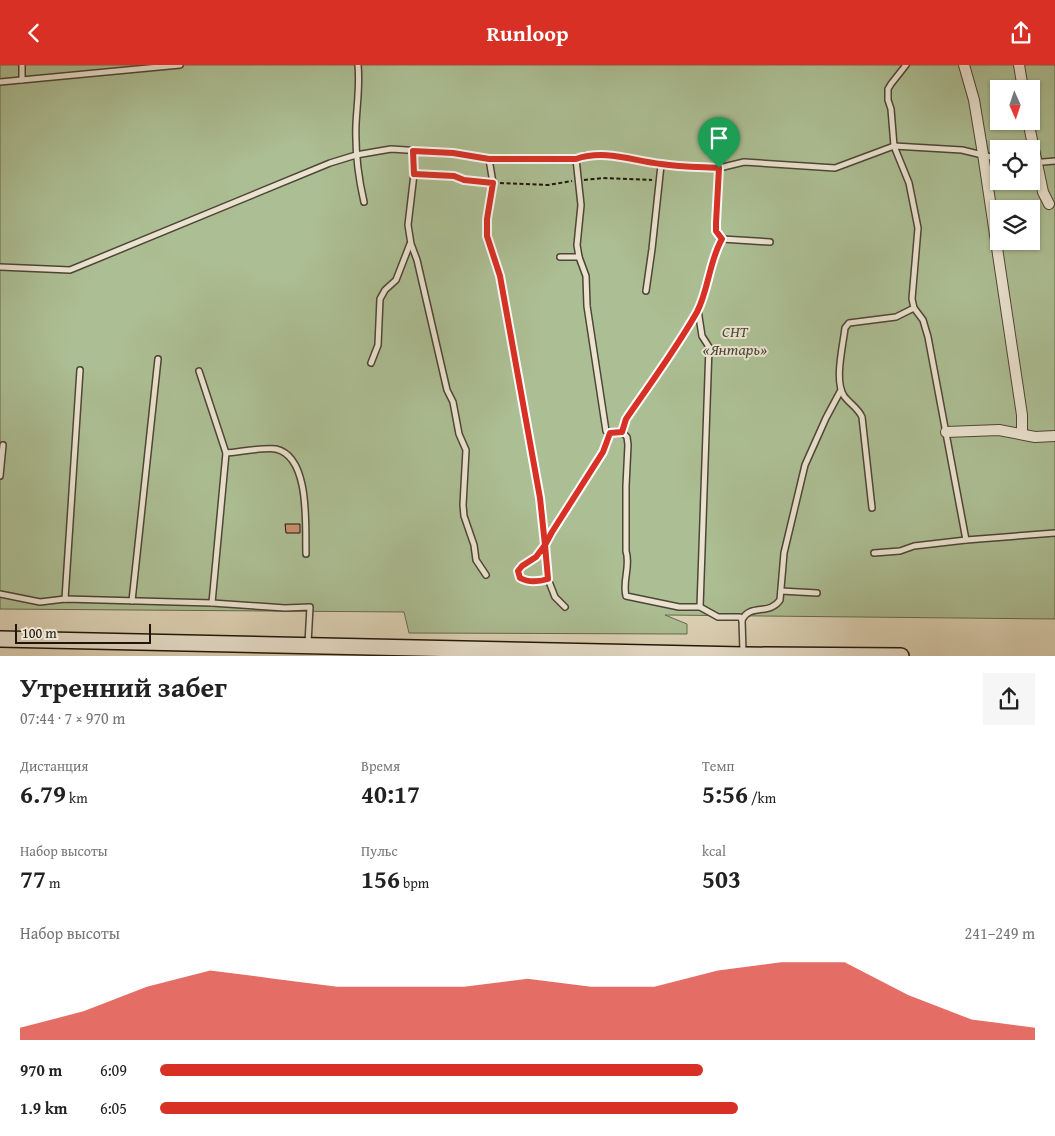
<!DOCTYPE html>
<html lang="ru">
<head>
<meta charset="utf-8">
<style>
  :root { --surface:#fff; --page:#f6f6f6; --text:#222; --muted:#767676; --accent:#d93025 }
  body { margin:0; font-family:"Gentium Book Plus",serif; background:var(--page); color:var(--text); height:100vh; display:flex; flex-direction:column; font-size:19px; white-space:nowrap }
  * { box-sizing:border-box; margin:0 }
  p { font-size:16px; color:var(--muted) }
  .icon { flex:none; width:28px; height:28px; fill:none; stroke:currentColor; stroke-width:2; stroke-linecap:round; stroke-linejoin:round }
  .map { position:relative; height:591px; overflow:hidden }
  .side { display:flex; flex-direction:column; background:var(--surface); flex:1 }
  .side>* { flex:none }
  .needle { width:32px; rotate:177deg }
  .controls { position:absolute; left:990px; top:15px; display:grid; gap:10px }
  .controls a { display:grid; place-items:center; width:50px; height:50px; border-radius:0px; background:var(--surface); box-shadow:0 1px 4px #0004; font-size:25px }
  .scale { position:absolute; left:15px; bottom:12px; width:136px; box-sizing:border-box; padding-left:5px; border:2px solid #1f150b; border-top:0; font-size:14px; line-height:18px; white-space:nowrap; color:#1f150b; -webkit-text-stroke:4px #eae3d0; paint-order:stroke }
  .pin { position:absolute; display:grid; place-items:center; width:42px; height:42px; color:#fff; margin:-51px -21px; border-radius:50% 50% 50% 0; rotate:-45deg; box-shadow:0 0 5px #0007 }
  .pin .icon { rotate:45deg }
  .round { display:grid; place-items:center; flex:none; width:52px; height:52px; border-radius:0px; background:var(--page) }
  .summary { display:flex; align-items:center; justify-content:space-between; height:85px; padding:0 20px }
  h1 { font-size:28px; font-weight:800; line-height:38px }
  .stats { display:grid; grid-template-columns:repeat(3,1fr); gap:8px; height:85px; padding:5px 20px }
  .stats div { display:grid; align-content:center }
  .stats b { font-size:25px; font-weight:800 }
  .stats small { font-size:14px; font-weight:400 }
  .stats p { font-size:14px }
  .chart { height:140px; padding:10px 20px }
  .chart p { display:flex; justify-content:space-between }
  .chart svg { width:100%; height:90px; margin-top:5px; fill:var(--accent); opacity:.7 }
  ul { padding:0 20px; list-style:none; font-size:16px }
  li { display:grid; grid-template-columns:80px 60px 1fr; align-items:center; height:38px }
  li i { height:12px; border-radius:6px; background:var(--accent) }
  header { display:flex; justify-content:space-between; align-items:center; height:65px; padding:0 20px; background:var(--accent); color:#fff; font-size:22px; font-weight:800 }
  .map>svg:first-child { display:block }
  .green { fill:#acbe93; stroke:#666a4f; fill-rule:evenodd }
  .building { fill:#cb8f6f; stroke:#1f150b }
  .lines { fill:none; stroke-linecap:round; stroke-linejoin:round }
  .lane-casing { stroke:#4f4536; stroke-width:8 }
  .street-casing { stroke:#4f4536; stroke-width:12 }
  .secondary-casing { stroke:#1f150b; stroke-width:18 }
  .path { stroke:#1f150b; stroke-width:2; stroke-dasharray:4 2.5; stroke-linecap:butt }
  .lane { stroke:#eae3d0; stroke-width:5 }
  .street { stroke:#eae3d0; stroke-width:10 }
  .secondary { stroke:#eae3d0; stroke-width:15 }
  .route-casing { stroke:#fff; stroke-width:10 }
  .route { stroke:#d93025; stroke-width:6 }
  .labels { text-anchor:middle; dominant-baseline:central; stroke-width:4; stroke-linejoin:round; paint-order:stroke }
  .park-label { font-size:16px; font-style:italic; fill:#494834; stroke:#eae3d0 }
</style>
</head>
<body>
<header><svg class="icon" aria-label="back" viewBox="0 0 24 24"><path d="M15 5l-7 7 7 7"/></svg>Runloop<svg class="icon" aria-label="share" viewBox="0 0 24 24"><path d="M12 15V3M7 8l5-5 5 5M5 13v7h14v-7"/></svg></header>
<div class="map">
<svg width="1055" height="591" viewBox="0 0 1055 591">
  <rect width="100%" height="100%" fill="#ded4b7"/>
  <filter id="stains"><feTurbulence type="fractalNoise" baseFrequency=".004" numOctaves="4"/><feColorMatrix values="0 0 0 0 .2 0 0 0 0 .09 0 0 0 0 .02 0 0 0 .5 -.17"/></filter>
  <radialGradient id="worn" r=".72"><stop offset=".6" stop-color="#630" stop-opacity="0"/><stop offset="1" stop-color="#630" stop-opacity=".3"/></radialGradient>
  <path class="green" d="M 0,0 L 1055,0 L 1055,554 L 665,550 L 687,559 L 687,569 L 409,568 L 404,547 L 0,544 ZM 999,24 L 1031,24 L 1031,56 L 999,56 ZM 999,84 L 1031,84 L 1031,116 L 999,116 ZM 999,144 L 1031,144 L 1031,176 L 999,176 Z"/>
  <polygon class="building" points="285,459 300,459 300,468 286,468"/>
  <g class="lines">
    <g class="lane-casing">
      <g id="lane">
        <polyline points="22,0 22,15"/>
        <path d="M 358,0 C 360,20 357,39 356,59 C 355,86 358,111 364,137"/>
        <polyline points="906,0 891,19 888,24 888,35 891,44 894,81 909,118 918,163 912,234 914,243 923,255 928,272 966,475"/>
        <polyline points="0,17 180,0"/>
        <polyline points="413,86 414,109 408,160 411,179 417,195 447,325 453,337 459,369 466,385 463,440 464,451 474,480 476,495 486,510"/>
        <polyline points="489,94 493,118 487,154 487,171 500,211 540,433 548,514 555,532 565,542"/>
        <path d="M 576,94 L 581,140 L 577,180 L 579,192 L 586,211 L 587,241 L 606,366 L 611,368 L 622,367 L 627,372 L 628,380 L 626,421 L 626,486 C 631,501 622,516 626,531 L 679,542 L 700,542 L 718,552 L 740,552 L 742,555 L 743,587"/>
        <polyline points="1031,98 1055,96"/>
        <polyline points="719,103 716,157 717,166 722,174 770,177"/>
        <polyline points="560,192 579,192"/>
        <polyline points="0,202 70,205 330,98 356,90 391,84 453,88 489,94 576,94 586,90 612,90 661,100 719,103 744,97 835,103 894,81 962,85 999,94"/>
        <polyline points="646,226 652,184 661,100"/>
        <polyline points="698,245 702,271 709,282 700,542"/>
        <polyline points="371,298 378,280 380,234 385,225 396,215 410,179"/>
        <path d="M 199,306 L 226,388 C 239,387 265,382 276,384 C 311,392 305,463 306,489"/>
        <path d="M 622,367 L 626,354 C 650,319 676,284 697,247 C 709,224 709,196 722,174"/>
        <polyline points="0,411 3,380"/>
        <path d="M 872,443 L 862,352 C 858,343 850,339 844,331 C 834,316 843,281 845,263 L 849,258 L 896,252 L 914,243"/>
        <polyline points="874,488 900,486 914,481 966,475 1055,468"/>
        <path d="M 548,514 C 538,517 529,518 520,513 L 518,506 C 523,499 531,497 537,491 C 544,484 548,475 552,467 L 603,387 L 611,368"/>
        <polyline points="781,526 817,528"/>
        <polyline points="0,529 40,537 65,534 212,538 285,543 310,542 308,578"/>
        <polyline points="65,534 80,305"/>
        <polyline points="132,536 158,294"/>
        <polyline points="212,538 226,388"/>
        <path d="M 742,555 C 750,538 769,551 780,535 L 784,488 L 805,400 L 826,353 L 841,325"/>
      </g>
    </g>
    <g class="street-casing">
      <g id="street">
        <polyline points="964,0 974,35 983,89 1022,350 1022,369"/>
        <polyline points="1019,0 1023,24"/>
        <polyline points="1028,56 1043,127 1049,139"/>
        <polyline points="946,367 999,365 1035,372 1055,371"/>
      </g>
    </g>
    <g class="secondary-casing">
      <polyline id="secondary" points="0,574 743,590 901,591"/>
    </g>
    <g class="path">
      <polyline points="421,109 455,111 464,115 485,118"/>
      <polyline points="584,115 603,113 652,115"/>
      <polyline points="500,118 548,120 572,116"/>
    </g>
    <use href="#lane" class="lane"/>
    <use href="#street" class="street"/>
    <use href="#secondary" class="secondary"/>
  </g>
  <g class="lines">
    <g class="route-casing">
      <path id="route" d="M 719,103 C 700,102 680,102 661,99 C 633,96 605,84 576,94 L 489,94 L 453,88 L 413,86 L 414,109 L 454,111 L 464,115 L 493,118 L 487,154 L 487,171 L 500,211 L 540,433 L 545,480 L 536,492 L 522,501 L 518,506 L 520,513 C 529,518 538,517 548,514 L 545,480 L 552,467 L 603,387 L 610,368 L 622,367 L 626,354 C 650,319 676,284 697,247 C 709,224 709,196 722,174 L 716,166 L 716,158 L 719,103"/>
    </g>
    <use href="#route" class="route"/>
  </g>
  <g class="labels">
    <g class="park-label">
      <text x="735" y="266">СНТ<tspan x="735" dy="18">«Янтарь»</tspan></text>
    </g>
  </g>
  <rect width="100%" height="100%" filter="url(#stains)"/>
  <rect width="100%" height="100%" fill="url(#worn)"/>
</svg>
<div class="controls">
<a><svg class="needle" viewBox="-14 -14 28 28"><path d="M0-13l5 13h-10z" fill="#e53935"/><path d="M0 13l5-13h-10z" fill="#767676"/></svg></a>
<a><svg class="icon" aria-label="locate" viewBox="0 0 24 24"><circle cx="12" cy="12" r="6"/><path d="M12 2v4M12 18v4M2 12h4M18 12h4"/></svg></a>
<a><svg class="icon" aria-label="layers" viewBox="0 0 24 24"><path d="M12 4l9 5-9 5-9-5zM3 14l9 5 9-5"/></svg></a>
</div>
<div class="scale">100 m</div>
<div class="pin" style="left:719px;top:103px;background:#1e9e55"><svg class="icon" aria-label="arrive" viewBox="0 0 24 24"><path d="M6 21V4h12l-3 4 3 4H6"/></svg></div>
</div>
<section class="side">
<div class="summary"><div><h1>Утренний забег</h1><p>07:44 · 7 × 970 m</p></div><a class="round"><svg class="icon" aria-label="share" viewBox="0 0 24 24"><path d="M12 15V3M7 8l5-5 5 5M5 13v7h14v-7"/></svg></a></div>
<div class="stats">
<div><p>Дистанция</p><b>6.79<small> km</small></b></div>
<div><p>Время</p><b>40:17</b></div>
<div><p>Темп</p><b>5:56<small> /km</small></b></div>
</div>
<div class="stats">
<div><p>Набор высоты</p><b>77<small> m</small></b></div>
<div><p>Пульс</p><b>156<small> bpm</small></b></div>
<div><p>kcal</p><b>503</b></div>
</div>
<div class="chart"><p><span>Набор высоты</span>241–249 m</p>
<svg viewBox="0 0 160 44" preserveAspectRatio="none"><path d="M0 44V38L10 30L20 18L30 10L40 14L50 18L60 18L70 18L80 14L90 18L100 18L110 10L120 6L130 6L140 22L150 34L160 38V44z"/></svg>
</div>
<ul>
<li><b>970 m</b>6:09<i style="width:62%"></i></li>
<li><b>1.9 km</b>6:05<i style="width:66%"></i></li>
</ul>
</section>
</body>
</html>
